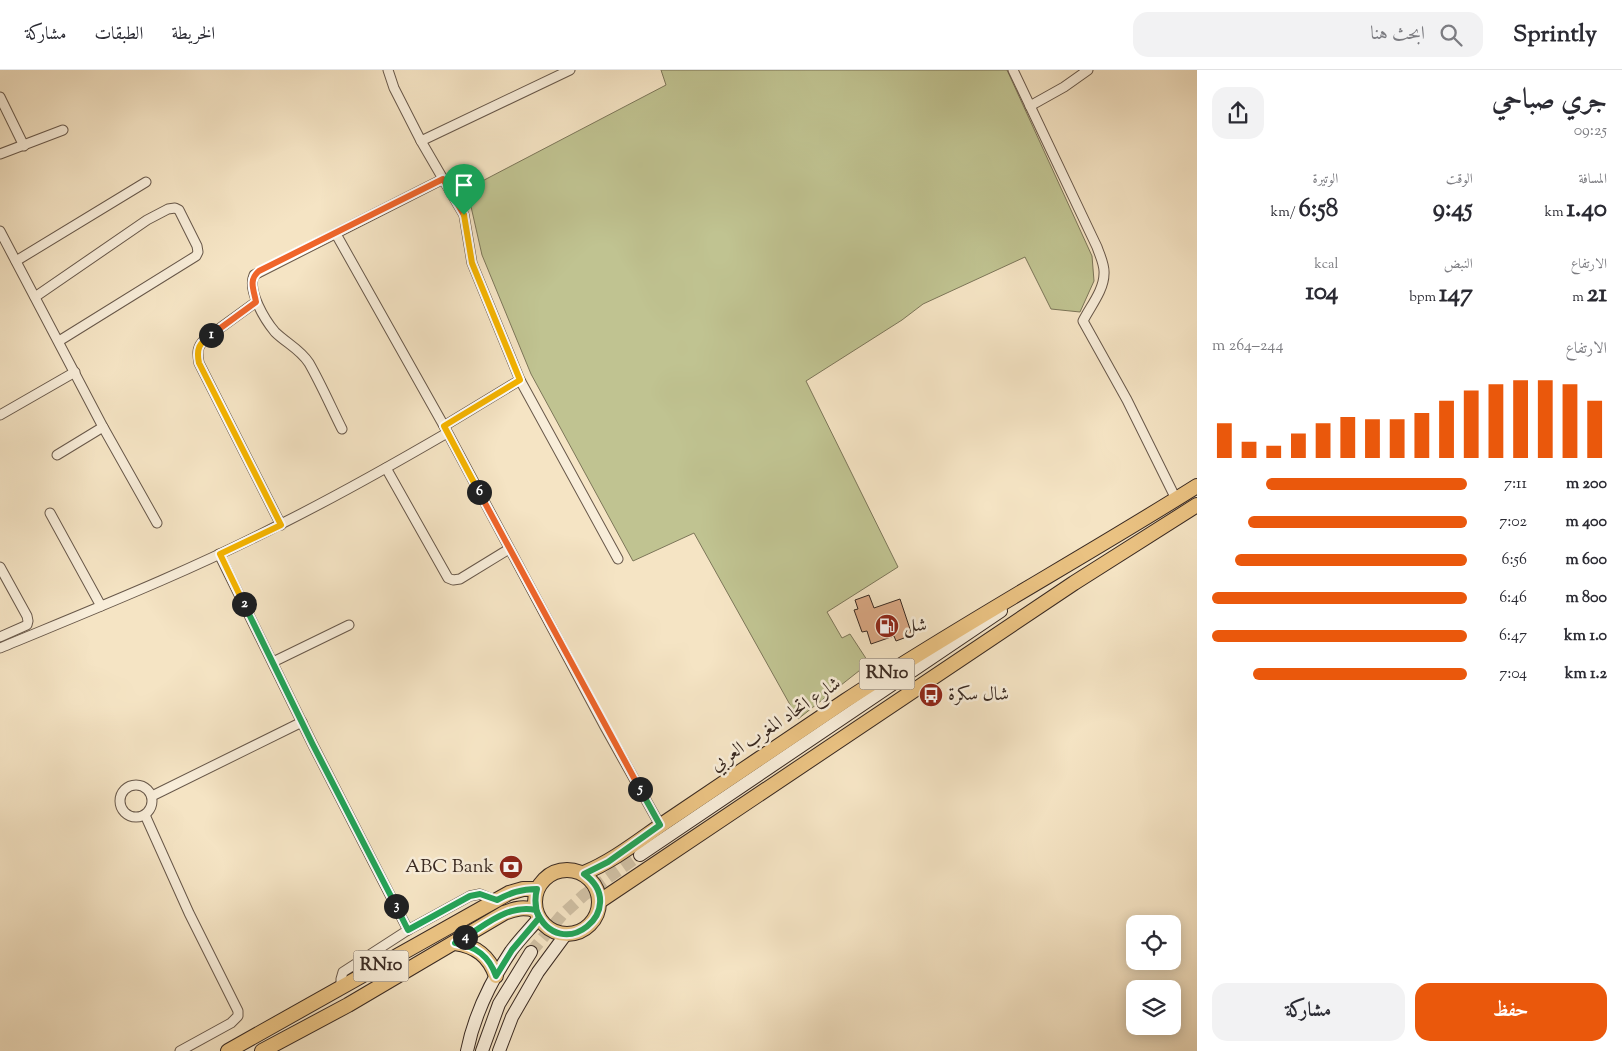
<!DOCTYPE html>
<html lang="ar">
<head>
<meta charset="utf-8">
<style>
  :root { --surface:#fff; --page:#f2f2f3; --text:#2b2b33; --muted:#7c7c81; --line:#e1e1e2; --accent:#ea580c }
  body { margin:0; font-family:"Sorts Mill Goudy",Amiri,serif; background:var(--page); color:var(--text); direction:rtl; height:100vh; display:flex; flex-direction:column; font-size:19px; white-space:nowrap }
  * { box-sizing:border-box; margin:0 }
  p { font-size:16px; color:var(--muted) }
  .icon { flex:none; width:28px; height:28px; fill:none; stroke:currentColor; stroke-width:2; stroke-linecap:round; stroke-linejoin:round }
  .map { position:relative; flex:1; overflow:hidden; direction:ltr }
  .side { display:flex; flex-direction:column; background:var(--surface); width:425px }
  .side>* { flex:none }
  .fabs { position:absolute; left:1126px; top:845px; display:grid; gap:10px }
  .fabs a { display:grid; place-items:center; width:55px; height:55px; border-radius:10px; background:var(--surface); box-shadow:0 2px 12px #0003; font-size:25px }
  .pin { position:absolute; display:grid; place-items:center; width:42px; height:42px; color:#fff; margin:-51px -21px; border-radius:50% 50% 50% 0; rotate:-45deg; box-shadow:0 0 5px #0007 }
  .pin .icon { rotate:45deg }
  .km { position:absolute; width:25px; height:25px; margin:-12px; border-radius:50%; background:#222; color:#fff; font-size:14px; line-height:25px; text-align:center }
  .round { display:grid; place-items:center; flex:none; width:52px; height:52px; border-radius:15px; background:var(--page) }
  .headline { display:flex; align-items:center; justify-content:space-between; height:85px; padding:0 15px }
  h1 { font-size:28px; font-weight:700; line-height:38px }
  .figures { display:grid; grid-template-columns:repeat(3,1fr); gap:8px; height:85px; padding:5px 15px }
  .figures div { display:grid; align-content:center }
  .figures b { font-size:25px; font-weight:700 }
  .figures small { font-size:14px; font-weight:400 }
  .figures p { font-size:14px }
  .chart { height:140px; padding:10px 15px }
  .chart p { display:flex; justify-content:space-between }
  .chart svg { width:100%; height:90px; margin-top:5px; stroke:var(--accent); stroke-width:6 }
  .button { display:flex; gap:10px; margin-top:auto; padding:10px 15px }
  .button a { flex:1; height:58px; border-radius:15px; background:var(--accent); color:#fff; font-size:20px; font-weight:700; line-height:58px; text-align:center }
  .button a+a { background:var(--page); color:var(--text) }
  ul { padding:0 15px; list-style:none; font-size:16px }
  li { display:grid; grid-template-columns:80px 60px 1fr; align-items:center; height:38px }
  li i { height:12px; border-radius:6px; background:var(--accent) }
  header { display:flex; align-items:center; gap:30px; box-sizing:border-box; height:70px; padding:0 25px; background:var(--surface); border-bottom:1px solid var(--line) }
  header strong { font-size:24px }
  nav { display:flex; gap:28px; margin-inline-start:auto; font-size:18px }
  .search { width:350px; height:45px; background:var(--page); display:flex; align-items:center; gap:12px; box-sizing:border-box; padding:0 18px; border-radius:15px; color:var(--muted); font-size:19px }
  main { display:flex; flex:1; min-height:0 }
  .map>svg:first-child { display:block }
  .green { fill:#c0c391; stroke:#7c7659 }
  .building { fill:#daa884; stroke:#392921 }
  .lines { fill:none; stroke-linecap:round; stroke-linejoin:round }
  .secondary-tunnel { stroke:#cfbfa3; stroke-width:12; stroke-dasharray:12 6; stroke-linecap:butt }
  .street-casing { stroke:#68584a; stroke-width:11 }
  .secondary-casing { stroke:#392921; stroke-width:14 }
  .primary-casing { stroke:#392921; stroke-width:16 }
  .street { stroke:#f8edd9; stroke-width:9 }
  .secondary { stroke:#f8edd9; stroke-width:12 }
  .primary { stroke:#eac282; stroke-width:14 }
  .split-1-casing { stroke:#fff; stroke-width:10 }
  .split-2-casing { stroke:#fff; stroke-width:10 }
  .split-3-casing { stroke:#fff; stroke-width:10 }
  .split-4-casing { stroke:#fff; stroke-width:10 }
  .split-5-casing { stroke:#fff; stroke-width:10 }
  .split-6-casing { stroke:#fff; stroke-width:10 }
  .split-7-casing { stroke:#fff; stroke-width:10 }
  .split-1 { stroke:#f0652b; stroke-width:6 }
  .split-2 { stroke:#f5b400; stroke-width:6 }
  .split-3 { stroke:#22a559; stroke-width:6 }
  .split-4 { stroke:#22a559; stroke-width:6 }
  .split-5 { stroke:#22a559; stroke-width:6 }
  .split-6 { stroke:#f0652b; stroke-width:6 }
  .split-7 { stroke:#f5b400; stroke-width:6 }
  .labels { text-anchor:middle; dominant-baseline:central; stroke-width:5; stroke-linejoin:round; paint-order:stroke }
  .shield { fill:#f8edd9; stroke:#726458; stroke-width:1 }
  .shield-label { font-size:18px; font-weight:bold; fill:#392921 }
  .poi-label { font-size:19px; fill:#392921; stroke:#f8edd9; text-anchor:start }
  .street-label { font-size:19px; fill:#392921; stroke:#f8edd9 }
</style>
</head>
<body>
<header>
<strong>Sprintly</strong>
<div class="search"><svg class="icon" aria-label="search" viewBox="0 0 24 24"><circle cx="10" cy="10" r="6"/><path d="M15 15l6 6"/></svg>ابحث هنا</div>
<nav><a>الخريطة</a><a>الطبقات</a><a>مشاركة</a></nav>
</header>
<main>
<section class="side">
<div class="headline"><div><h1>جري صباحي</h1><p>09:25</p></div><a class="round"><svg class="icon" aria-label="share" viewBox="0 0 24 24"><path d="M12 15V3M7 8l5-5 5 5M5 13v7h14v-7"/></svg></a></div>
<div class="figures">
<div><p>المسافة</p><b>1.40<small> km</small></b></div>
<div><p>الوقت</p><b>9:45</b></div>
<div><p>الوتيرة</p><b>6:58<small> /km</small></b></div>
</div>
<div class="figures">
<div><p>الارتفاع</p><b>21<small> m</small></b></div>
<div><p>النبض</p><b>147<small> bpm</small></b></div>
<div><p>kcal</p><b>104</b></div>
</div>
<div class="chart"><p><span>الارتفاع</span>244–264 m</p>
<svg viewBox="0 0 160 44" preserveAspectRatio="none"><path d="M5 44V27M15 44V36M25 44V38M35 44V32M45 44V27M55 44V24M65 44V25M75 44V25M85 44V22M95 44V16M105 44V11M115 44V8M125 44V6M135 44V6M145 44V8M155 44V16"/></svg>
</div>
<ul>
<li><b>200 m</b>7:11<i style="width:79%"></i></li>
<li><b>400 m</b>7:02<i style="width:86%"></i></li>
<li><b>600 m</b>6:56<i style="width:91%"></i></li>
<li><b>800 m</b>6:46<i style="width:100%"></i></li>
<li><b>1.0 km</b>6:47<i style="width:100%"></i></li>
<li><b>1.2 km</b>7:04<i style="width:84%"></i></li>
</ul>
<div class="button"><a>حفظ</a><a>مشاركة</a></div>
</section>
<div class="map">
<svg width="1197" height="981" viewBox="0 0 1197 981">
  <rect width="100%" height="100%" fill="#f5e4c4"/>
  <filter id="stains"><feTurbulence type="fractalNoise" baseFrequency=".004" numOctaves="4"/><feColorMatrix values="0 0 0 0 .2 0 0 0 0 .09 0 0 0 0 .02 0 0 0 .5 -.17"/></filter>
  <radialGradient id="worn" r=".72"><stop offset=".6" stop-color="#630" stop-opacity="0"/><stop offset="1" stop-color="#630" stop-opacity=".3"/></radialGradient>
  <polygon class="green" points="661,0 1007,0 1092,186 1094,211 1080,242 1051,239 1025,187 923,234 902,250 806,311 898,497 827,542 842,568 850,564 869,593 798,649 694,463 633,491 531,304 482,185 467,119 666,15"/>
  <polygon class="building" points="869,525 874,538 900,529 912,565 896,571 894,566 871,574 867,561 862,562 854,540 858,539 855,530"/>
  <g class="lines">
    <polyline class="secondary-tunnel" points="531,882 562,845 584,825 640,785"/>
    <g class="street-casing">
      <g id="street">
        <polyline points="388,0 394,18 421,71 464,145 472,193 520,310 618,489"/>
        <path d="M 1013,0 L 1097,177 C 1100,186 1105,195 1104,204 C 1104,220 1090,237 1083,251 L 1127,330 L 1176,429"/>
        <polyline points="0,27 24,76"/>
        <polyline points="1030,36 1064,17 1088,0"/>
        <polyline points="421,71 570,0"/>
        <polyline points="0,84 63,60"/>
        <polyline points="0,161 103,357 157,453"/>
        <polyline points="336,164 444,356 605,657 660,755"/>
        <polyline points="16,191 146,112"/>
        <polyline points="35,227 147,150 168,139 175,138 179,140 197,176 198,182 196,186 59,271"/>
        <path d="M 256,232 L 205,269 C 197,277 197,282 199,293 L 281,455"/>
        <polyline points="0,345 75,302"/>
        <polyline points="444,356 520,310"/>
        <path d="M 342,359 C 331,337 321,314 309,293 C 300,279 286,273 275,262 C 265,250 247,221 254,205 L 443,109"/>
        <polyline points="57,385 103,357"/>
        <polyline points="386,398 448,508 453,510 460,509 509,479"/>
        <polyline points="50,443 101,536"/>
        <polyline points="219,484 313,675 408,860"/>
        <polyline points="0,497 27,546 28,551 27,555 0,567"/>
        <path d="M 0,578 C 94,539 190,501 281,454 C 337,426 392,395 447,363"/>
        <polyline points="273,592 349,555"/>
        <circle cx="136" cy="731" r="16"/>
        <polyline points="152,726 302,652"/>
        <polyline points="145,745 189,843 238,941 238,946 231,953 180,981"/>
        <polyline points="341,919 341,909 343,902 408,860 470,826 480,824 497,831"/>
      </g>
    </g>
    <g class="secondary-casing">
      <g id="secondary">
        <polyline points="640,785 1001,541"/>
        <path d="M 467,981 C 474,946 491,911 511,881 C 519,870 530,859 539,848"/>
        <polyline points="482,981 499,934 531,882"/>
        <polyline points="499,981 512,947 538,902 566,864"/>
      </g>
    </g>
    <g class="primary-casing">
      <g id="primary">
        <circle cx="567" cy="832" r="32"/>
        <path d="M 584,803 C 616,790 644,766 673,747 C 730,708 788,670 845,631 C 960,555 1081,489 1197,416"/>
        <polyline points="600,831 1074,513 1197,435"/>
        <path d="M 455,873 C 476,876 489,886 496,906"/>
        <polyline points="228,981 509,823 523,819 537,819"/>
        <path d="M 262,981 L 348,935 L 504,843 C 516,838 524,837 535,840"/>
      </g>
    </g>
    <use href="#street" class="street"/>
    <use href="#secondary" class="secondary"/>
    <use href="#primary" class="primary"/>
  </g>
  <g class="lines">
    <g class="split-1-casing">
      <path id="split-1" d="M 211,265 L 256,232 C 254,220 248,210 259,201 L 443,109 L 464,145"/>
    </g>
    <g class="split-2-casing">
      <path id="split-2" d="M 211,265 C 199,273 196,279 199,293 L 281,455 L 220,484 L 244,534"/>
    </g>
    <g class="split-3-casing">
      <polyline id="split-3" points="244,534 313,675 396,836"/>
    </g>
    <g class="split-4-casing">
      <path id="split-4" d="M 396,836 L 408,860 L 470,826 L 480,824 L 497,830 C 510,823 521,819 537,819 C 534,830 535,838 539,848 L 512,880 L 496,906 C 489,886 476,876 455,873 L 465,867"/>
    </g>
    <g class="split-5-casing">
      <path id="split-5" d="M 465,867 C 487,854 509,834 536,840 C 560,898 632,838 584,804 L 608,792 L 660,755 L 640,719"/>
    </g>
    <g class="split-6-casing">
      <polyline id="split-6" points="479,422 640,719"/>
    </g>
    <g class="split-7-casing">
      <polyline id="split-7" points="464,145 472,193 520,310 444,356 479,422"/>
    </g>
    <use href="#split-1" class="split-1"/>
    <use href="#split-2" class="split-2"/>
    <use href="#split-3" class="split-3"/>
    <use href="#split-4" class="split-4"/>
    <use href="#split-5" class="split-5"/>
    <use href="#split-6" class="split-6"/>
    <use href="#split-7" class="split-7"/>
  </g>
  <defs>
    <g id="fuel-disc" transform="scale(1.25)"><circle r="9.5" fill="#8f2418" stroke="#f8edd9"/><path d="M-5.5-6h7V0h2V4h1.3V-2.5L3-4.5l.8-.8L6-3V5H2.5V1h-1V6h-7ZM-4.2-4.7v3.2H.2V-4.7Z" fill="#fff"/></g>
    <g id="bus-disc" transform="scale(1.25)"><circle r="9.5" fill="#8f2418" stroke="#f8edd9"/><path d="M-5-6H5V4H4V6H2V4H-2V6H-4V4H-5ZM-3.5-4V0h7V-4ZM-3.5 1.2v1.5H-2V1.2ZM2 1.2v1.5H3.5V1.2Z" fill="#fff"/></g>
    <g id="bank-disc" transform="scale(1.25)"><circle r="9.5" fill="#8f2418" stroke="#f8edd9"/><path d="M-6-4H6V4H-6ZM0-2.3a2.3 2.3 0 1 0 0 4.6a2.3 2.3 0 1 0 0-4.6Z" fill="#fff"/></g>
  </defs>
  <g fill-rule="evenodd">
    <use href="#fuel-disc" x="887" y="556"/>
    <use href="#bus-disc" x="931" y="625"/>
    <use href="#bank-disc" x="511" y="797"/>
  </g>
  <g class="labels">
    <g class="shield">
      <rect x="859.5" y="588.5" width="55" height="31" rx="4"/>
      <rect x="353.5" y="880.5" width="55" height="31" rx="4"/>
    </g>
    <g class="shield-label">
      <text x="887" y="604">RN10</text>
      <text x="381" y="896">RN10</text>
    </g>
    <g class="poi-label">
      <text x="904" y="556">شل</text>
      <text x="948" y="625">شال سكرة</text>
      <text x="494" y="797" text-anchor="end">ABC Bank</text>
    </g>
    <g class="street-label">
      <text transform="translate(776 655) rotate(-34)">شارع اتحاد المغرب العربي</text>
    </g>
  </g>
  <rect width="100%" height="100%" filter="url(#stains)"/>
  <rect width="100%" height="100%" fill="url(#worn)"/>
</svg>
<div class="fabs">
<a><svg class="icon" aria-label="locate" viewBox="0 0 24 24"><circle cx="12" cy="12" r="6"/><path d="M12 2v4M12 18v4M2 12h4M18 12h4"/></svg></a>
<a><svg class="icon" aria-label="layers" viewBox="0 0 24 24"><path d="M12 4l9 5-9 5-9-5zM3 14l9 5 9-5"/></svg></a>
</div>
<div class="pin" style="left:464px;top:145px;background:#1e9e55"><svg class="icon" aria-label="arrive" viewBox="0 0 24 24"><path d="M6 21V4h12l-3 4 3 4H6"/></svg></div>
<b class="km" style="left:211px;top:265px">1</b>
<b class="km" style="left:244px;top:534px">2</b>
<b class="km" style="left:396px;top:836px">3</b>
<b class="km" style="left:465px;top:867px">4</b>
<b class="km" style="left:640px;top:719px">5</b>
<b class="km" style="left:479px;top:422px">6</b>
</div>
</main>
</body>
</html>
